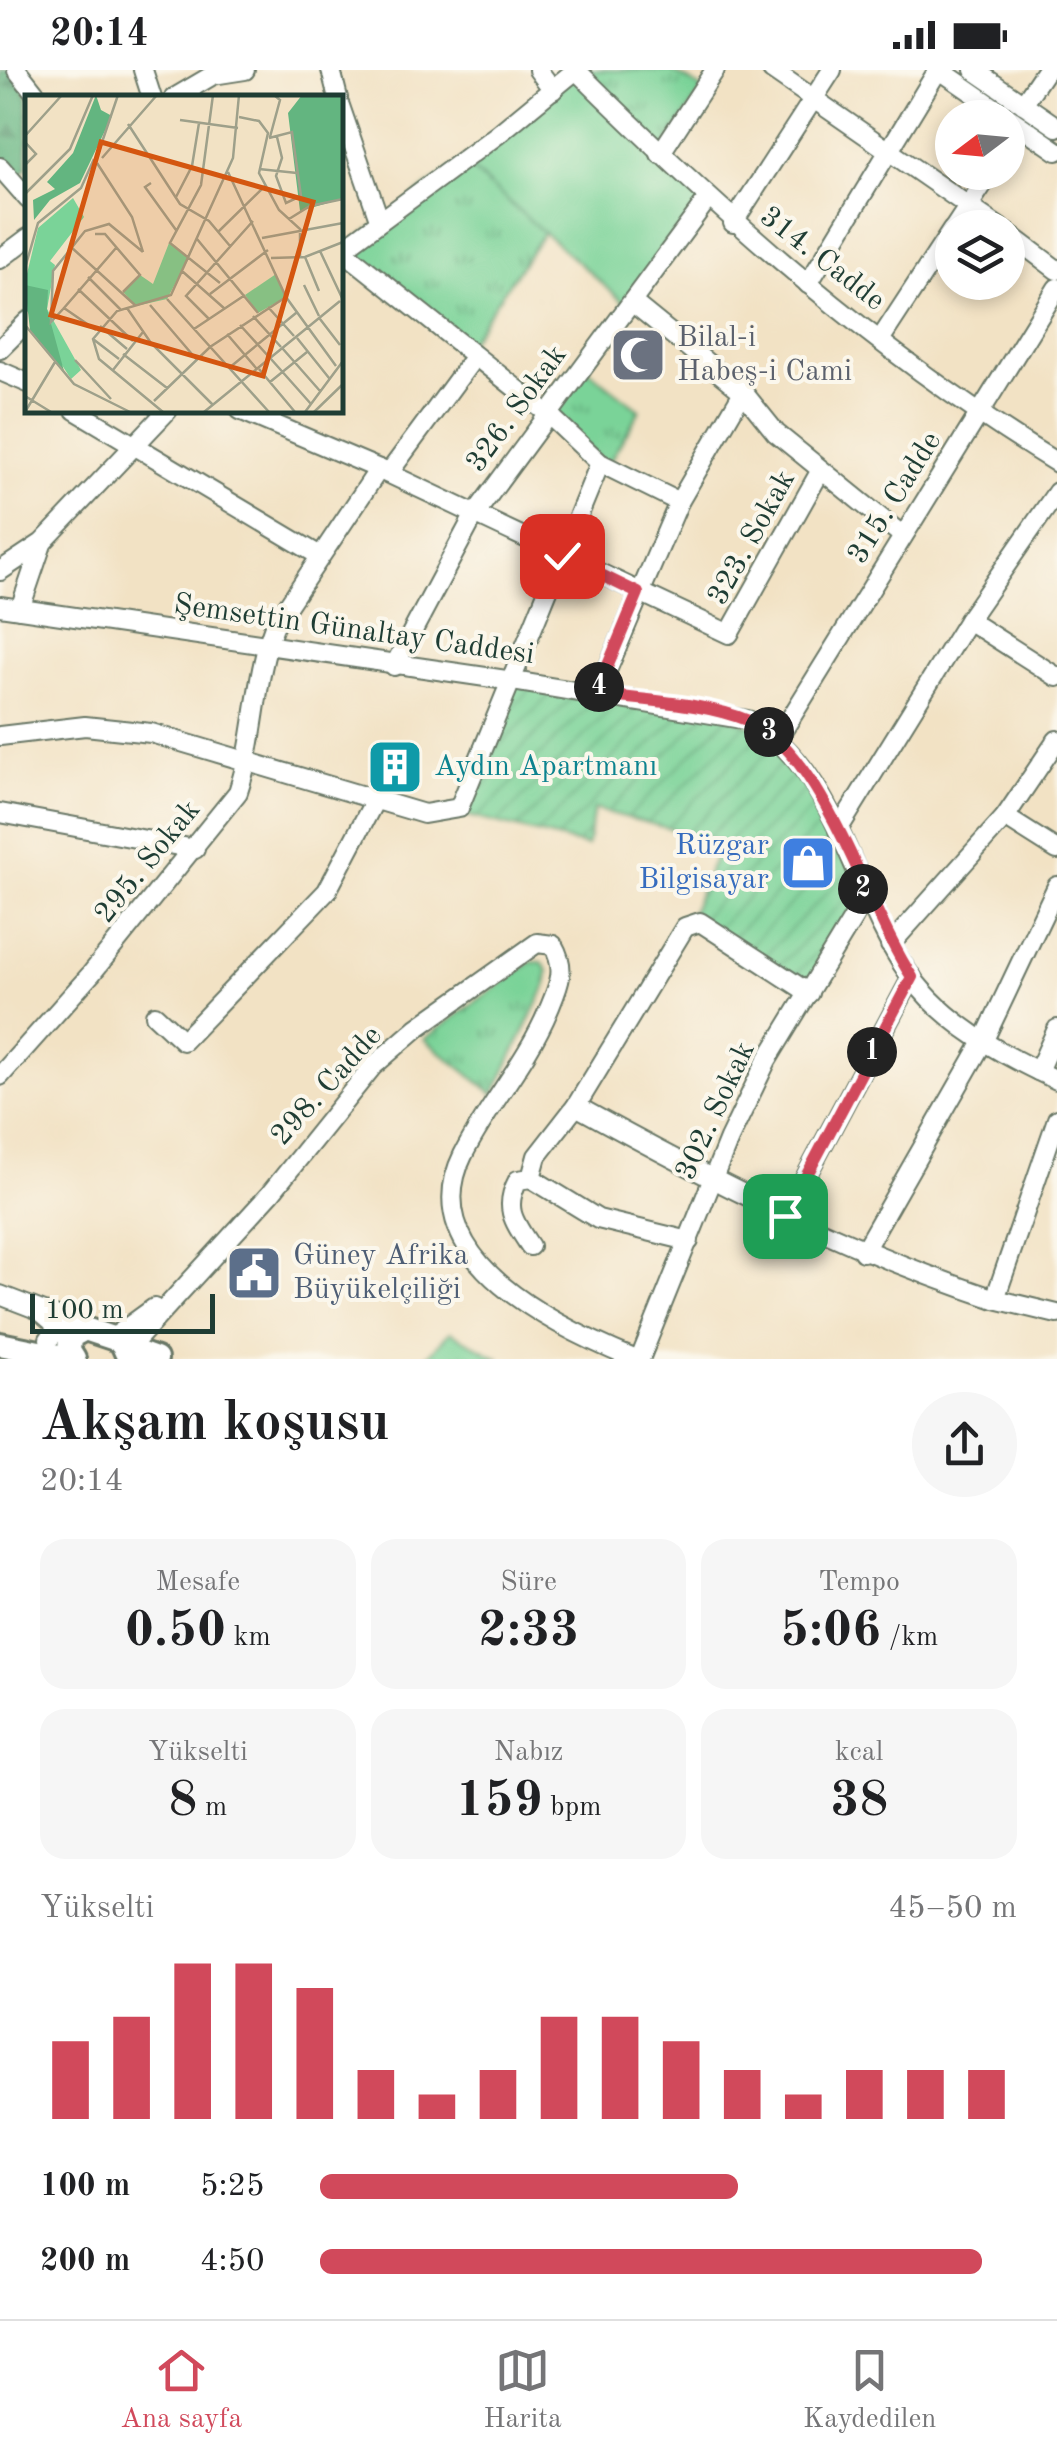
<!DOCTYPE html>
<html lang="tr">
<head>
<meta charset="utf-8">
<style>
  :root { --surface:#fff; --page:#f6f6f6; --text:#202124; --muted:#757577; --line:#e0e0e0; --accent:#d1495b }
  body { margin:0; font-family:"Old Standard TT",serif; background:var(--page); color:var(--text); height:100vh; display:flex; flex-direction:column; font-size:38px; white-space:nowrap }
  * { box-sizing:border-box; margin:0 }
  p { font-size:32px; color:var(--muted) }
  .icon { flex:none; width:55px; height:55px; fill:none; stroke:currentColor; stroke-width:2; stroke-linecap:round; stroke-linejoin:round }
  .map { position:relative; height:1289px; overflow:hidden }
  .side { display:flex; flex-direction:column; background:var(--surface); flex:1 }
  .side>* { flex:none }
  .needle { width:65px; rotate:254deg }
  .tools { position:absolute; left:935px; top:30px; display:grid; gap:20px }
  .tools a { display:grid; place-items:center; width:90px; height:90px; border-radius:50%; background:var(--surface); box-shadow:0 5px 15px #0003; font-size:50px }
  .scale { position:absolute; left:30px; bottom:25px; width:185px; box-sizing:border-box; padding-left:10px; border:5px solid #1f3d34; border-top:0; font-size:28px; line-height:35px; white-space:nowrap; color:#1f3d34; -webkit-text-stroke:8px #fbf7ec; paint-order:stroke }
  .pin { position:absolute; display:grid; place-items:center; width:85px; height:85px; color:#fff; margin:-42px; border-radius:20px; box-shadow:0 5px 15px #0006 }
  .km { position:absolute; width:50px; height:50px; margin:-25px; border-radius:50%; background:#222; color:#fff; font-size:28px; line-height:50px; text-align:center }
  .round { display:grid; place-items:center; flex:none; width:105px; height:105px; border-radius:52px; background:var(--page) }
  .overview { display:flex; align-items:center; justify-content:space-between; height:170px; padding:0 40px }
  h1 { font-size:55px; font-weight:800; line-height:75px }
  .metrics { display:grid; grid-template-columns:repeat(3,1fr); gap:15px; height:170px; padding:10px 40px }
  .metrics div { display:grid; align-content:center; border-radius:25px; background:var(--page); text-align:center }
  .metrics b { font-size:50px; font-weight:800 }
  .metrics small { font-size:28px; font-weight:400 }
  .metrics p { font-size:28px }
  .chart { height:280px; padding:20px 40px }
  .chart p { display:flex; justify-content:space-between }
  .chart svg { width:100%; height:180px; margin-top:10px; stroke:var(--accent); stroke-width:6 }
  ul { padding:0 40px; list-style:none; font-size:32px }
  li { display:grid; grid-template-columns:160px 120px 1fr; align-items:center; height:75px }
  li i { height:25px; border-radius:12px; background:var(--accent) }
  .status { display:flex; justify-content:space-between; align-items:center; height:70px; padding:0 50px; background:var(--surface); direction:ltr }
  .status svg { height:28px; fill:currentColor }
  .dock { display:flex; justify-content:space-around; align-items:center; height:140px; border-top:2px solid var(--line); background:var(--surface); font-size:28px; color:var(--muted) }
  .dock a { display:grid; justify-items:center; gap:5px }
  .dock .selected { color:var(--accent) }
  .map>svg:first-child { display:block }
  .grass { fill:url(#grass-tufts); stroke:#4c8866; stroke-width:2.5 }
  .forest { fill:url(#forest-firs); stroke:#41795a; stroke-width:2.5 }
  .park { fill:#7ad398; stroke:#4c8866; stroke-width:2.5 }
  .garden { fill:url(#garden-furrows); stroke:#4c8866; stroke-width:2.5 }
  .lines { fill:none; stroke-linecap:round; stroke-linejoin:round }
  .minor-casing { stroke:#697766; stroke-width:22 }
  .major-casing { stroke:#697766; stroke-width:28 }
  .minor { stroke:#fff; stroke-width:18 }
  .major { stroke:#fff; stroke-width:22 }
  .route-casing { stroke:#fff; stroke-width:20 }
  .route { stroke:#d1495b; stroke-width:12 }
  .labels { text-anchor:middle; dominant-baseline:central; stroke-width:8; stroke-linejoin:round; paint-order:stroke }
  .street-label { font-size:30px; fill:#1f3d34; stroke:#fbf7ec }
  .worship-label { font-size:30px; fill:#5b616d; stroke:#fbf7ec; text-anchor:start }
  .culture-label { font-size:30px; fill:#0d838f; stroke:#fbf7ec; text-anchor:start }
  .shop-label { font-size:30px; fill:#366cbe; stroke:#fbf7ec; text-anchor:end }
  .service-label { font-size:30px; fill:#4e5e75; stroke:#fbf7ec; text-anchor:start }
  .inset-road { fill:none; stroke:#9ea08a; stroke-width:2.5 }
  .view { fill:#d45610; fill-opacity:0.15; stroke:#d45610; stroke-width:5 }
  .inset-edge { fill:none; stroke:#1f3d34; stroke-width:5 }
</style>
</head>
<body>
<div class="status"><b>20:14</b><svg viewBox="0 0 49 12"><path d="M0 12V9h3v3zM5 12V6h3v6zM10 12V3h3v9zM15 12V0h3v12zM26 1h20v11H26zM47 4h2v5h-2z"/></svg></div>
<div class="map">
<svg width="1057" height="1289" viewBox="0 0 1057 1289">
  <defs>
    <pattern id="grass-tufts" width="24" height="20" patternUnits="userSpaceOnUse" patternTransform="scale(2.5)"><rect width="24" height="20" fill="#7ad398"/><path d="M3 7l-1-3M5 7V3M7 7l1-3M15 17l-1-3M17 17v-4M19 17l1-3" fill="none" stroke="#63ac7d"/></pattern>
    <pattern id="forest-firs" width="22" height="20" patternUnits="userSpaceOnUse" patternTransform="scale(2.5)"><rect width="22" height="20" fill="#63b580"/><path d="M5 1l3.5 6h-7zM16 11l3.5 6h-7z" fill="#51946a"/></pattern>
    <pattern id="garden-furrows" width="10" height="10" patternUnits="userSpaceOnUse" patternTransform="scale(2.5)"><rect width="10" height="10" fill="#7ad398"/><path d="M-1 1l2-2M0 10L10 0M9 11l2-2" fill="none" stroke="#63ac7d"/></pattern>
  </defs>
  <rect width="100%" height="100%" fill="#fbf7ec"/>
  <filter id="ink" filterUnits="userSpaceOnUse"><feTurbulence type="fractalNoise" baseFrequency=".01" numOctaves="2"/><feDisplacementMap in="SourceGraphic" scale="20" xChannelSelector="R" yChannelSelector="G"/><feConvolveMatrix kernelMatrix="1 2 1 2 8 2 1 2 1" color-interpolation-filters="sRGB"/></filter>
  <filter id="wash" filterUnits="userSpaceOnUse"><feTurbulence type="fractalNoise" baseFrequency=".0048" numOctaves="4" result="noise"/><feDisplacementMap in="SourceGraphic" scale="40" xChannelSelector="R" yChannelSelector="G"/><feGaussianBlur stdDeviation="2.25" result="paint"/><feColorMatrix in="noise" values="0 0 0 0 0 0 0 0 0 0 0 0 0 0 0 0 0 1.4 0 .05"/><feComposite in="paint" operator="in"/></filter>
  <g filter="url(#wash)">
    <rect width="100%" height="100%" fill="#f2e2c4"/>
    <g class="grass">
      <polygon points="576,0 670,0 703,19 660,84"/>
      <polygon points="462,91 544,162 465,278 342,180"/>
      <polygon points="583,296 640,340 607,396 547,343"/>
      <polygon points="531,892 542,892 548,901 546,916 494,1024 424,969"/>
      <polygon points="450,1262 500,1289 425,1289"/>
    </g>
    <polygon class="forest" points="0,0 17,0 28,28 27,98 14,111 0,97"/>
    <polygon class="park" points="576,0 707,130 628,236 462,91"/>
    <polygon class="garden" points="513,611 719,643 779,667 866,827 809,923 701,852 685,857 721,772 594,739 587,776 461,744"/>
  </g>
  <g filter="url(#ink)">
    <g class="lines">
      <g class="minor-casing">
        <g id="minor">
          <polyline points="17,0 39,28"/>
          <polyline points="143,0 152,28"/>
          <polyline points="331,0 338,28"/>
          <polyline points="538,0 553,20"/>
          <polyline points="772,0 1000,158"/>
          <polyline points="940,0 1057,81"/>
          <polyline points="974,0 1057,57"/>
          <polyline points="174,28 213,5 245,0"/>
          <polyline points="1023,34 1046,0"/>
          <polyline points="340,36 379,149"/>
          <polyline points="1008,78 1022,57"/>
          <polyline points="660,84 715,0"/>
          <polyline points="0,97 28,129"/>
          <polyline points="733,153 832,0"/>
          <polyline points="954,158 991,102"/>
          <polyline points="1008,163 1057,200"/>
          <polyline points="342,180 547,343 600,393 679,432"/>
          <path d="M 340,181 L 497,65 L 576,0 C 724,147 879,285 1057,393"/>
          <polyline points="0,189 28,168"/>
          <polyline points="808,214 938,0"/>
          <polyline points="632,232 743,322 776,363 903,466"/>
          <polyline points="880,270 952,160"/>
          <polyline points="0,279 28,251"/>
          <polyline points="0,301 28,313"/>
          <polyline points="75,340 320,486"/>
          <polyline points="240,340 379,399 729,564 821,400"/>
          <polyline points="388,404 475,286"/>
          <polyline points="0,501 42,473 168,340"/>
          <path d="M 0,536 L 513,611 L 748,650 C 839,699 852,825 909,904 C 945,954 1002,985 1057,1010"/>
          <polyline points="20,539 42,474"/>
          <polyline points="968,550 1057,607"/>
          <polyline points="394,596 475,444 707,130"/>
          <polyline points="597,624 679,432 743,322"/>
          <polyline points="0,666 85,656 151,663 424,744 459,738 600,393"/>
          <polyline points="779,667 1057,218"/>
          <polyline points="0,743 195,779"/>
          <polyline points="1005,747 1057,780"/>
          <polyline points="838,760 968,550 1057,422"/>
          <polyline points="890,875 1005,747 1057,670"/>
          <polyline points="155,945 183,971 327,821 376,728"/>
          <polyline points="1038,1001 1057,959"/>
          <path d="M 0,1006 L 91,904 L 238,722 C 256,668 254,609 274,556 L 379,399"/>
          <path d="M 576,1036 C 712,1111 847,1180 995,1229 L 1057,1049"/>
          <polyline points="531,1108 598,1149 689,1171"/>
          <polyline points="785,1146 912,907"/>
          <path d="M 530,1176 C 514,1152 503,1138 518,1110 L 531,1108 L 537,1086 L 576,1036 L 685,857 L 700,852 L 809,923"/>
          <polyline points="863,1182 983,972 1057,816"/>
          <polyline points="0,1225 91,1260"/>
          <polyline points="995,1229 1057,1244"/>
          <polyline points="40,1241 54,1253 55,1263 49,1269"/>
          <polyline points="114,1267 154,1238"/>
          <path d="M 128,1279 L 270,1124 L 372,997 L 417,958 L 537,873 L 553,875 C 567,899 559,915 549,939 C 527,992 488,1035 463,1085 C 411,1190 561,1259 634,1289"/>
          <polyline points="640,1289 729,1069 767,990 866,827"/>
        </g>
      </g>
      <g class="major-casing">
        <g id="major">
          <polyline points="0,1274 73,1289"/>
          <polyline points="128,1279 156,1289"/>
          <polyline points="74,1289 69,1281 70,1267 85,1259 121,1271 129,1289"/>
        </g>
      </g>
      <use href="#minor" class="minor"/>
      <use href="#major" class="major"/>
    </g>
  </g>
  <g class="lines" filter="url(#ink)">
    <g class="route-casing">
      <path id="route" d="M 562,486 L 638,523 L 596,624 C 645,631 703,632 749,651 C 822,679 867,840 912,907 L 785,1146"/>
    </g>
    <use href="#route" class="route"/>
  </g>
  <defs>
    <g id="mosque-square" transform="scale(2.875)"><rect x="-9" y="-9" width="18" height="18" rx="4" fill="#6b7280" stroke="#fbf7ec"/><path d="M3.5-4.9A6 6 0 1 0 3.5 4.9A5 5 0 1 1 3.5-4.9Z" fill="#fff"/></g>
    <g id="building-square" transform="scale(2.875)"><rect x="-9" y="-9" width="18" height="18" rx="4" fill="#0f9aa8" stroke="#fbf7ec"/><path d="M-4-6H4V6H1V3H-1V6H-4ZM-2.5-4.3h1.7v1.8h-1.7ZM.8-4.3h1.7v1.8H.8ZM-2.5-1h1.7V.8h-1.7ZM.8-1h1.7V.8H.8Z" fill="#fff"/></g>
    <g id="shop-square" transform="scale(2.875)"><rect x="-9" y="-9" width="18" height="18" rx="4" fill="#3f7fe0" stroke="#fbf7ec"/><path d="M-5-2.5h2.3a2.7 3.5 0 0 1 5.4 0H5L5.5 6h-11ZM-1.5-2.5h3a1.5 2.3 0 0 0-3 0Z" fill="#fff"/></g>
    <g id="civic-square" transform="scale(2.875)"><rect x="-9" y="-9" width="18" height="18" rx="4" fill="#5c6f8a" stroke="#fbf7ec"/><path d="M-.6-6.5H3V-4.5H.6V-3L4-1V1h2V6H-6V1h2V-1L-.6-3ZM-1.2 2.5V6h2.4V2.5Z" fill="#fff"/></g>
  </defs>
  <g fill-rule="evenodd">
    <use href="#mosque-square" x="638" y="285"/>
    <use href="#building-square" x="395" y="697"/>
    <use href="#shop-square" x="808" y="793"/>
    <use href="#civic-square" x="254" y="1203"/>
  </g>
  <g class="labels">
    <g class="street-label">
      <text transform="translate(822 189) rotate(38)">314. Cadde</text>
      <text transform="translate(517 339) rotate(-54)">326. Sokak</text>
      <text transform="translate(895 428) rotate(-58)">315. Cadde</text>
      <text transform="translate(752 468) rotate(-61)">323. Sokak</text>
      <text transform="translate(354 560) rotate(8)">Şemsettin Günaltay Caddesi</text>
      <text transform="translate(148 792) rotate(-51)">295. Sokak</text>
      <text transform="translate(327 1016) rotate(-48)">298. Cadde</text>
      <text transform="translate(716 1041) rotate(-65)">302. Sokak</text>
    </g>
    <g class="worship-label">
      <text x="677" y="268">Bilal-i<tspan x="677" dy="34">Habeş-i Cami</tspan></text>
    </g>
    <g class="culture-label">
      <text x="434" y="697">Aydın Apartmanı</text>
    </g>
    <g class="shop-label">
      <text x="769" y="776">Rüzgar<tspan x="769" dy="34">Bilgisayar</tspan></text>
    </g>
    <g class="service-label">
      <text x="293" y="1186">Güney Afrika<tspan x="293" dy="34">Büyükelçiliği</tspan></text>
    </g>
  </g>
  <g transform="translate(25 25)">
    <rect width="318" height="318" fill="#f2e2c4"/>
    <path d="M 48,103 L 59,122 L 25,166 L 30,170 L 22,214 L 56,275 L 46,284 L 2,216 L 0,187 L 13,133 Z" fill="#7ad398"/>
    <path d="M 71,0 L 76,15 L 87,21 L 55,88 L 25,105 L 9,125 L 8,105 L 30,94 L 22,87 L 48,58 ZM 277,0 L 317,0 L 317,104 L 275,116 L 263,18 ZM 0,190 L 23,195 L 22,214 L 39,276 L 5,235 Z" fill="#63b580"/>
    <path d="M 251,179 L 261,202 L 233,218 L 220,200 Z" fill="#7ad398"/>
    <path d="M 144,148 L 164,163 L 142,204 L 111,211 L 98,197 L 115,180 L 128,189 Z" fill="#7ad398"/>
    <path class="inset-road" d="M 188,0 L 176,90 L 145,148 L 195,188M 214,22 L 234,26 L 243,38 L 234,78 L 254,115 L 275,134 L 275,162M 155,25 L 213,33M 103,29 L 155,109 L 184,126 L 205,151M 0,41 L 37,0M 245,42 L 255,5 L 249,0M 244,43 L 267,37 L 276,101 L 261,108 L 251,81 L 257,63 L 252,42M 0,47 L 11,59 L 0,70M 73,59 L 93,0M 77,63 L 132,0M 72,68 L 107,122 L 118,157M 234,74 L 272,78M 203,77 L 261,202 L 311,271M 126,88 L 120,92 L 151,135M 0,99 L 45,54 L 68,0M 151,102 L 167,71 L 174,28M 264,124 L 285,111 L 318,104M 193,137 L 240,91M 70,139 L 80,139 L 115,180 L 98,197M 237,143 L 318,128M 172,144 L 233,218M 46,152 L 111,211M 295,156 L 318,205M 280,162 L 294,196M 246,163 L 280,162 L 318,147M 0,173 L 13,128 L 56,93 L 69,64M 157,176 L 200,214M 63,182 L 96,215M 279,190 L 294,221M 53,194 L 108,246M 185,199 L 243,155M 142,204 L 244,317M 125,210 L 172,265M 243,212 L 269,241M 39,213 L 26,227 L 28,176 L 60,136 L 84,129 L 118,157M 102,213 L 126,248 L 188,310M 228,221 L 256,252M 184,224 L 161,201 L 228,126M 295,224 L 315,250M 0,230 L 49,289 L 105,317M 215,230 L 244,262M 75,231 L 102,254M 169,234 L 220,200M 71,235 L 39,213 L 91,153M 202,239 L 231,273M 272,243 L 304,283M 68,244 L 94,264M 258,254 L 295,296M 98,259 L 142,293M 246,264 L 286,309M 50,265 L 86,304M 204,273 L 271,218M 234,274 L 270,317M 88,275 L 118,237M 245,287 L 282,257M 0,301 L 26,317M 129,306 L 185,252 L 261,202M 0,317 L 30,267M 138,317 L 74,264 L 68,244 L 92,216 L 146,200 L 208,63 L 214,0M 179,317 L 315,206M 280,317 L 318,266M 289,317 L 318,289"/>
    <path class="view" d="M 76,47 L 288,107 L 238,281 L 26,220 Z"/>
    <rect width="318" height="318" class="inset-edge"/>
  </g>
</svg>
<div class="tools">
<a><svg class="needle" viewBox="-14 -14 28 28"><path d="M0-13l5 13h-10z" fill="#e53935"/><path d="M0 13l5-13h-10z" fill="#757577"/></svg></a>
<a><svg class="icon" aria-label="layers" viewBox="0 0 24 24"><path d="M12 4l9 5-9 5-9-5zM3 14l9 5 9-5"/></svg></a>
</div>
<div class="scale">100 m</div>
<div class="pin" style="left:785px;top:1146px;background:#1e9e55"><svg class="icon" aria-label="arrive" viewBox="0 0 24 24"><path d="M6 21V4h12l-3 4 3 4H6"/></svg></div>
<div class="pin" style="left:562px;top:486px;background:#d93025"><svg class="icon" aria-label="check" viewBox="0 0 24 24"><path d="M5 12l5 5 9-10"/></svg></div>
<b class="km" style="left:872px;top:982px">1</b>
<b class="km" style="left:863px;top:819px">2</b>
<b class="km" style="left:769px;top:662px">3</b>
<b class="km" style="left:599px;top:617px">4</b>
</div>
<section class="side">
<div class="overview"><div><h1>Akşam koşusu</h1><p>20:14</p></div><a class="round"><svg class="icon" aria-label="share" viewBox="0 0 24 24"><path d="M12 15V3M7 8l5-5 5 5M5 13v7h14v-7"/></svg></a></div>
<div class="metrics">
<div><p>Mesafe</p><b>0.50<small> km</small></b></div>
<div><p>Süre</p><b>2:33</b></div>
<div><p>Tempo</p><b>5:06<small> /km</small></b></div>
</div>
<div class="metrics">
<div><p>Yükselti</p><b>8<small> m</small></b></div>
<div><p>Nabız</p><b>159<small> bpm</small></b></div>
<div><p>kcal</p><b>38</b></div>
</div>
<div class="chart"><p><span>Yükselti</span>45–50 m</p>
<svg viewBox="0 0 160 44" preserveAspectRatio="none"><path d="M5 44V25M15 44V19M25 44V6M35 44V6M45 44V12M55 44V32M65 44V38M75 44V32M85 44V19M95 44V19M105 44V25M115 44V32M125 44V38M135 44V32M145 44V32M155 44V32"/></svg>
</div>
<ul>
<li><b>100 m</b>5:25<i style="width:60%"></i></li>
<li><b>200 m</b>4:50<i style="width:95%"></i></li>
</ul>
</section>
<nav class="dock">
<a class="selected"><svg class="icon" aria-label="home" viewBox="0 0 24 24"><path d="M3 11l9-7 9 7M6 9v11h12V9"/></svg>Ana sayfa</a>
<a><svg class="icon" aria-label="map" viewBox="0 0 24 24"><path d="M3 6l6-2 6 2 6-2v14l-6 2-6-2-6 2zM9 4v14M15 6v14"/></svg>Harita</a>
<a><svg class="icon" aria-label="saved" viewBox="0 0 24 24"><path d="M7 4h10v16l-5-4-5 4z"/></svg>Kaydedilen</a>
</nav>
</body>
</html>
